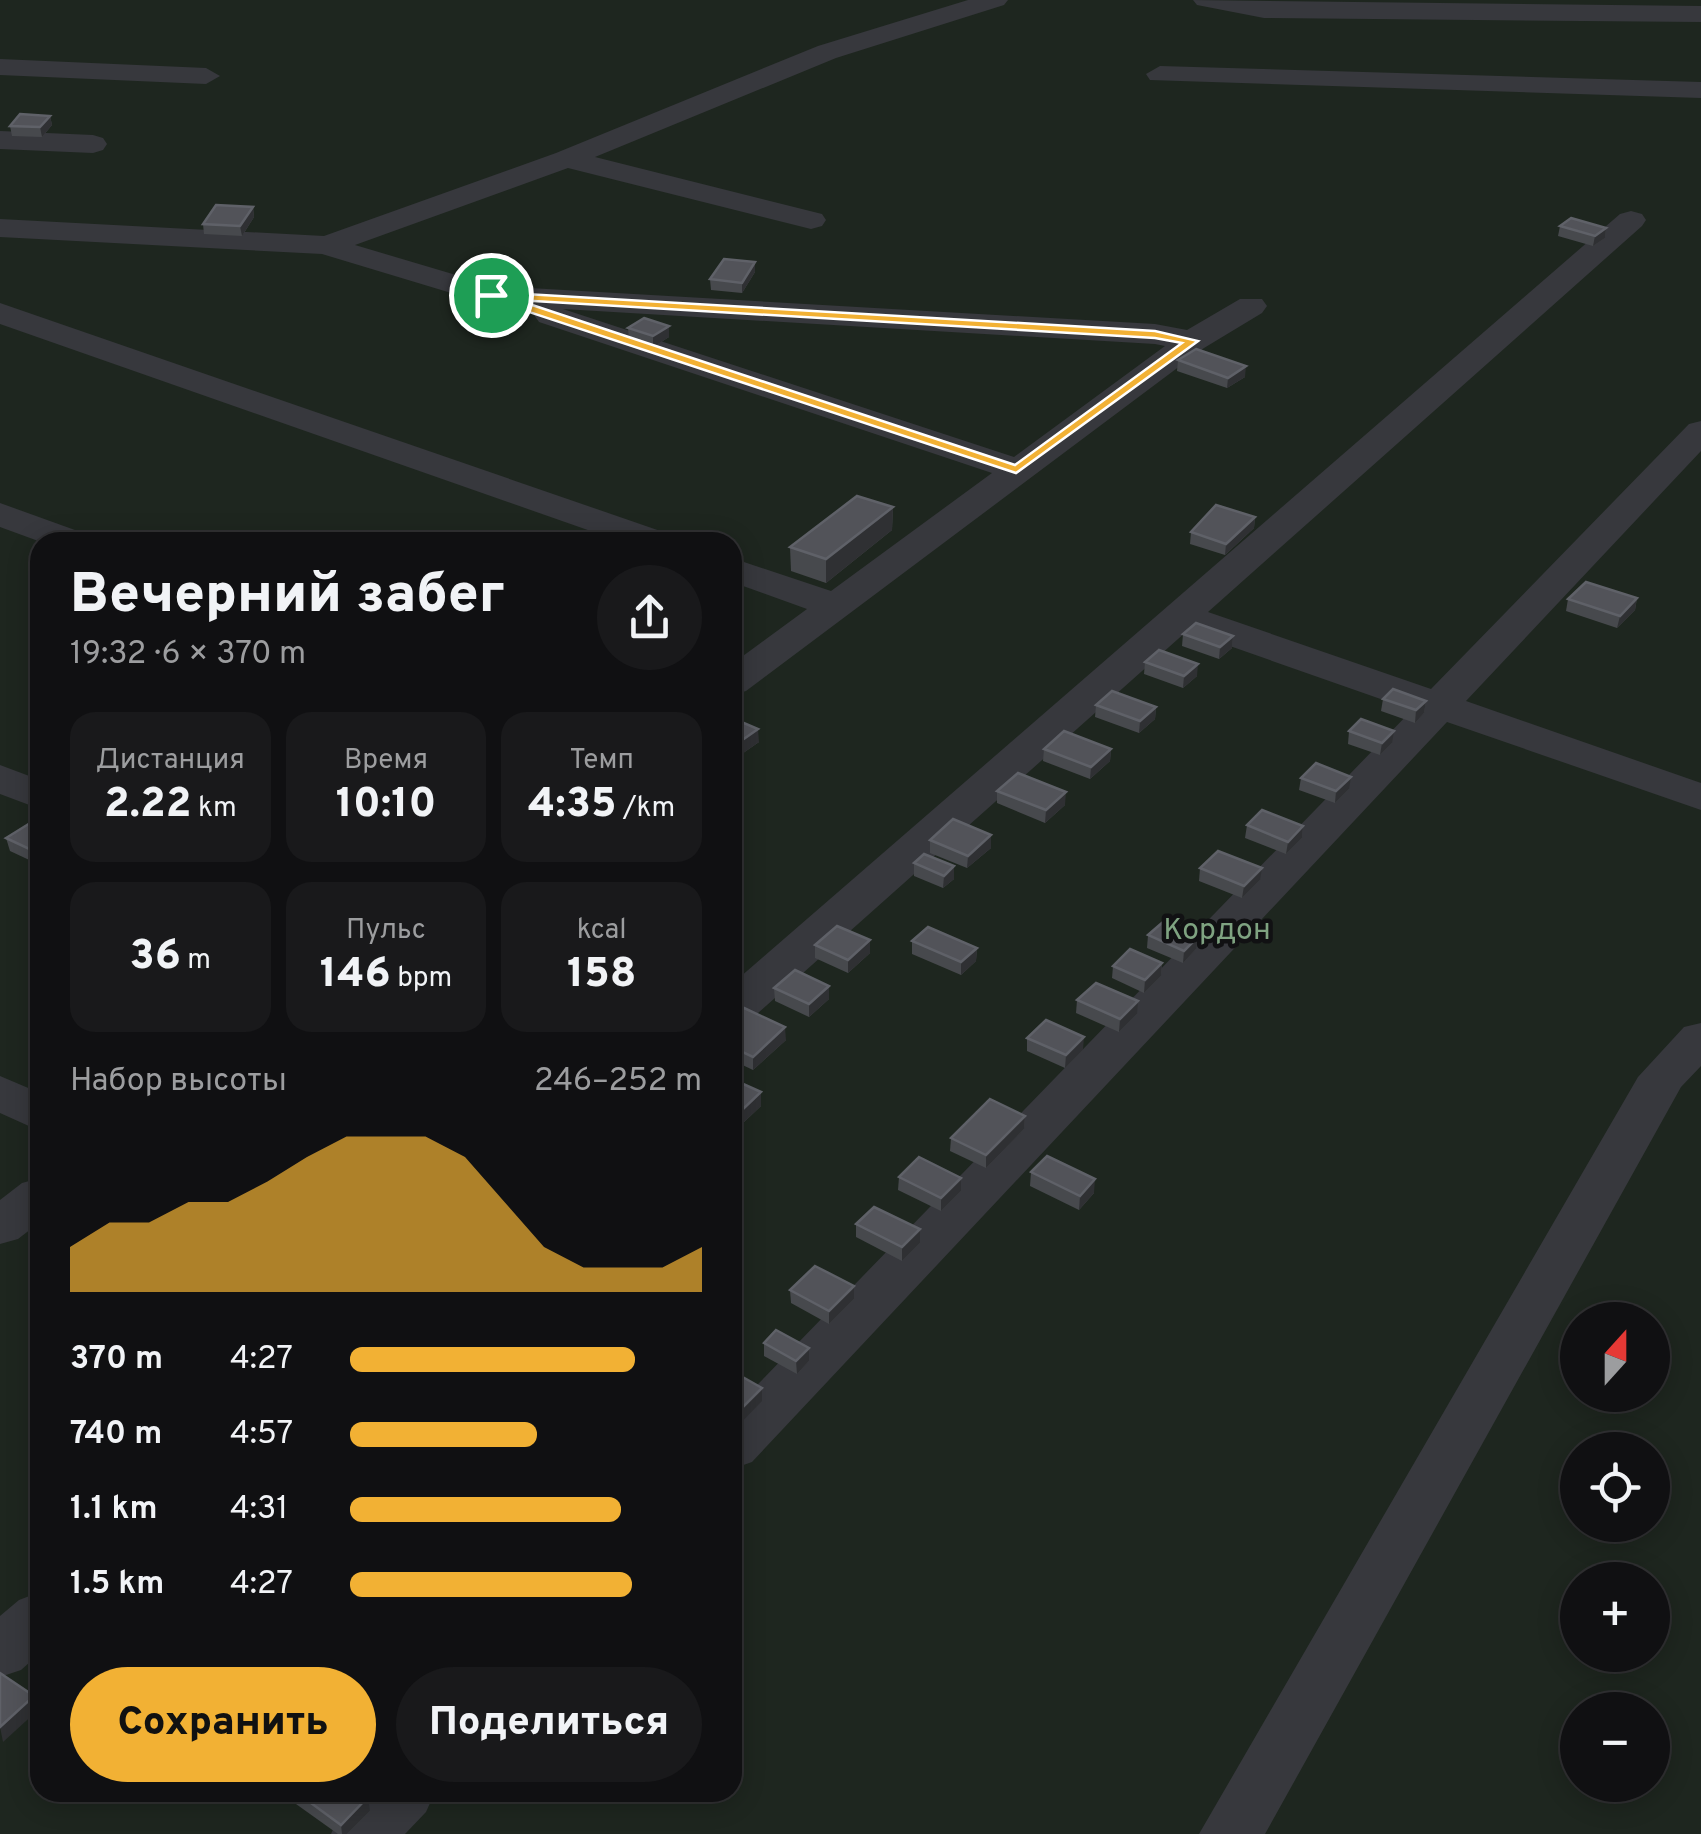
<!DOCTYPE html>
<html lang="ru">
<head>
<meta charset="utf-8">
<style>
  :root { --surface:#101012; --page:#19191b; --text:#f1f3f6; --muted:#9c9d9f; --line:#303032; --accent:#f2b134 }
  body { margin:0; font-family:Overpass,sans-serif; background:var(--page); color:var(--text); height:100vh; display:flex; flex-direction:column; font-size:38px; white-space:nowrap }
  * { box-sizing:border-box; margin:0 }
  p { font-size:32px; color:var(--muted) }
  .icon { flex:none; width:55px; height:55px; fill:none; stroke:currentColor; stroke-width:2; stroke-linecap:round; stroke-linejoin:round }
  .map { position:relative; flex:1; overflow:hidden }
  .drawer { position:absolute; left:30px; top:532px; width:712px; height:1270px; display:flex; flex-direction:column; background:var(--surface); border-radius:30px; box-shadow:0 5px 25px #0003,0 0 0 2px var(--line) }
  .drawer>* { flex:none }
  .needle { width:65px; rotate:21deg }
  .tools { position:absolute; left:1560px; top:1302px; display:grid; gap:20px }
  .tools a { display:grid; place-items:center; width:110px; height:110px; border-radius:50%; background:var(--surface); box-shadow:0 5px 25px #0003,0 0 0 2px var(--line); font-size:50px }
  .pin { position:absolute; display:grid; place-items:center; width:85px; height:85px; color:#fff; margin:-42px; border:5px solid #fff; border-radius:50%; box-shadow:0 2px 10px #0007 }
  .round { display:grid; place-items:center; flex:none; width:105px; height:105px; border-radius:52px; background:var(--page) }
  .headline { display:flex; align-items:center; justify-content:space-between; height:170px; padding:0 40px }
  h1 { font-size:55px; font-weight:800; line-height:75px }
  .metrics { display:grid; grid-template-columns:repeat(3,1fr); gap:15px; height:170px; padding:10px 40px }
  .metrics div { display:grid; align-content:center; border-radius:25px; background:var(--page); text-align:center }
  .metrics b { font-size:42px; font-weight:800 }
  .metrics small { font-size:28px; font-weight:400 }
  .metrics p { font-size:28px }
  .chart { height:280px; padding:20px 40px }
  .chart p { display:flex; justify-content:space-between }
  .chart svg { width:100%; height:180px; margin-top:10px; fill:var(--accent); opacity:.7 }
  .button { display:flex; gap:20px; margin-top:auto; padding:20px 40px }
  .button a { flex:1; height:115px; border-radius:60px; background:var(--accent); color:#111; font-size:40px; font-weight:800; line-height:115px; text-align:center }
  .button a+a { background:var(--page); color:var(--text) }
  ul { padding:0 40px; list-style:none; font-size:32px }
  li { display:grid; grid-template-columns:160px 120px 1fr; align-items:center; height:75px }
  li i { height:25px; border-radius:12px; background:var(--accent) }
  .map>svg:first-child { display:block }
  .green { fill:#1e261f; fill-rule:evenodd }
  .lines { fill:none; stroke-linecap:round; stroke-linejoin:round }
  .minor { fill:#37383d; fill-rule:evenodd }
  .wall { fill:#47494d }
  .shaded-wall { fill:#2f3033 }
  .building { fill:#525359; stroke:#5f6168; stroke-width:2.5 }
  .route { fill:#f2b134; stroke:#fff; stroke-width:2.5; fill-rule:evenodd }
  .labels { text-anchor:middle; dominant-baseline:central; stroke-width:9; stroke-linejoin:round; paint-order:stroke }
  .park-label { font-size:30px; fill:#7fa381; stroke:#111113 }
</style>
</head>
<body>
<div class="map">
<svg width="1701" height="1834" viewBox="0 0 1701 1834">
  <rect width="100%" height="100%" fill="#161618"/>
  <path class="green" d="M 0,0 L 1701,0 L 1701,1834 L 0,1834 ZM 40,542 L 732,542 L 732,1792 L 40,1792 ZM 1578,1320 L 1652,1320 L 1652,1395 L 1578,1395 ZM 1578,1450 L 1652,1450 L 1652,1525 L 1578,1525 ZM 1578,1580 L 1652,1580 L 1652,1655 L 1578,1655 ZM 1578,1710 L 1652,1710 L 1652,1785 L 1578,1785 Z"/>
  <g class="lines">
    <g class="minor">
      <path d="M 968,0 L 1008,0 L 1004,5 L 836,58 L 595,157 L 822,214 L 826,220 L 822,226 L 811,229 L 568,168 L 355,245 L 493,286 L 1155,324 L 1187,330 L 1240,299 L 1262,299 L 1267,306 L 1262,313 L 1204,348 L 746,691 L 732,695 L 732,664 L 807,609 L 732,582 L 732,558 L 831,591 L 992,473 L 539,322 L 534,315 L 541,307 L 491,305 L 322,254 L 0,237 L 0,219 L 324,236 L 556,153 L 818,46 ZM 563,309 L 1155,344 L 1165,346 L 1014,457 Z"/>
      <polygon points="1193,0 1701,6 1701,22 1264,18 1197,5"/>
      <polygon points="0,59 206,68 220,76 206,84 0,75"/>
      <polygon points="1160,66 1701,82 1701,98 1150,80 1146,74"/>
      <polygon points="0,131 93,135 103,138 107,144 103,150 93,153 0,149"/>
      <polygon points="1631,211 1642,214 1646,220 1642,226 1208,612 1431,689 1689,424 1701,421 1701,451 1466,701 1701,783 1701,810 1447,722 752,1462 732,1469 732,1411 1412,710 1187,631 749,1021 732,1025 732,984 1620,214"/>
      <polygon points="0,303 669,534 674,542 622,542 0,324"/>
      <polygon points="0,503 86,534 91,542 41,542 0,527"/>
      <polygon points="0,765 40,780 40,809 0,794"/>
      <polygon points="1701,1023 1701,1066 1681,1087 1265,1834 1199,1834 1638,1077 1684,1027"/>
      <polygon points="0,1076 40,1093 40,1131 0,1113"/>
      <polygon points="40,1178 40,1222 18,1239 0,1244 0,1200 22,1183"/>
      <polygon points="40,1592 40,1653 21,1670 0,1677 0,1616 19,1600"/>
      <polygon points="361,1792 435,1792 426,1812 405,1834 331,1834 340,1814"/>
    </g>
  </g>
  <g class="wall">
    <polygon points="50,116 52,125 42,137 12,136 10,126"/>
    <polygon points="253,207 254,217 242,236 204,234 203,224"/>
    <polygon points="1560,226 1606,228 1605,238 1593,246 1558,236"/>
    <polygon points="755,262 755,272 742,293 711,290 710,279"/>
    <polygon points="628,328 669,337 653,347 629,339"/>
    <polygon points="1178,360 1245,377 1227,388 1177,371"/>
    <polygon points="893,507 892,530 826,583 791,571 790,547"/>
    <polygon points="1255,517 1254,528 1225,555 1190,544 1191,532"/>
    <polygon points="1637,598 1635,610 1617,628 1566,611 1568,599"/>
    <polygon points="1183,634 1233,636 1232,648 1219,659 1182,646"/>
    <polygon points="1145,662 1197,676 1183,688 1144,674"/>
    <polygon points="1383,699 1426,701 1424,713 1415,723 1381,711"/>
    <polygon points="1096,705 1156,707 1155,719 1139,733 1095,717"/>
    <polygon points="732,718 759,742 736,758 732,756"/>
    <polygon points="1349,731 1392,743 1380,755 1348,744"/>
    <polygon points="1044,749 1111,749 1110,761 1090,779 1043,761"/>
    <polygon points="1301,778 1349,789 1335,803 1299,790"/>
    <polygon points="997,791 1065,805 1045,823 997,803"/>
    <polygon points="40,817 40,865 10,851 6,838"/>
    <polygon points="1247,825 1303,826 1302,838 1286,854 1245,838"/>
    <polygon points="991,835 991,848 967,868 930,853 930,840"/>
    <polygon points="914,863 954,866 954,879 943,888 914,876"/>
    <polygon points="1200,868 1260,880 1242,898 1199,881"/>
    <polygon points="1148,935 1196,949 1183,963 1147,948"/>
    <polygon points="870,940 870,953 848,973 815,958 815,945"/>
    <polygon points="912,941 977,948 976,961 961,975 912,954"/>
    <polygon points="1162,963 1161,976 1144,993 1112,978 1113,966"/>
    <polygon points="774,988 829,999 809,1017 775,1001"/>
    <polygon points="1077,1000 1137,1014 1119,1032 1076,1013"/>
    <polygon points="732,1019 786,1040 753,1070 732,1060"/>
    <polygon points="1027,1038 1083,1050 1065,1068 1027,1051"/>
    <polygon points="732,1079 761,1092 761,1106 742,1124 732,1120"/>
    <polygon points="1025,1116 1024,1129 986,1168 950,1151 951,1138"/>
    <polygon points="1031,1172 1094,1193 1079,1210 1030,1186"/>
    <polygon points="899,1177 961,1178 961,1191 941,1211 898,1190"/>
    <polygon points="856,1224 920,1229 920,1243 902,1261 856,1237"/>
    <polygon points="790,1290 854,1299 829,1324 791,1303"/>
    <polygon points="764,1343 809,1361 797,1374 764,1356"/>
    <polygon points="293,1792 361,1792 370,1811 347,1834 338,1834 296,1804"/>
  </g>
  <g class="shaded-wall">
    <polygon points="50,116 52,125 42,137 40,127"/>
    <polygon points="253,207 254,217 242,236 240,226"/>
    <polygon points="1606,228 1605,238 1593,246 1595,236"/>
    <polygon points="755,262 755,272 742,293 742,283"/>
    <polygon points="669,326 669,337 653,347 653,336"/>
    <polygon points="1246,366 1245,377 1227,388 1228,378"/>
    <polygon points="893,507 892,530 826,583 826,559"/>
    <polygon points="1255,517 1254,528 1225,555 1226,544"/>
    <polygon points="1637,598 1635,610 1617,628 1620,616"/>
    <polygon points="1233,636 1232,648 1219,659 1220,647"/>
    <polygon points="1198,664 1197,676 1183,688 1184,676"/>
    <polygon points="1426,701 1424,713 1415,723 1416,710"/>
    <polygon points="1156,707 1155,719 1139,733 1140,721"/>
    <polygon points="758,729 759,742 736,758 735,745"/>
    <polygon points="1394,731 1392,743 1380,755 1382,743"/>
    <polygon points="1111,749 1110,761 1090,779 1091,767"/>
    <polygon points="1351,777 1349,789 1335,803 1336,791"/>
    <polygon points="1066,792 1065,805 1045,823 1046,810"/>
    <polygon points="1303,826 1302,838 1286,854 1288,842"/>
    <polygon points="991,835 991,848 967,868 968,856"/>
    <polygon points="954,866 954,879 943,888 944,876"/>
    <polygon points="1262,868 1260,880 1242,898 1244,886"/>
    <polygon points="1198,937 1196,949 1183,963 1184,951"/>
    <polygon points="870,940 870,953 848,973 848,960"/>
    <polygon points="977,948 976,961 961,975 961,962"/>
    <polygon points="1162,963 1161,976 1144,993 1145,980"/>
    <polygon points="829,986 829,999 809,1017 809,1004"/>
    <polygon points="1138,1001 1137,1014 1119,1032 1120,1019"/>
    <polygon points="785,1027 786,1040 753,1070 753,1057"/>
    <polygon points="1084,1037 1083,1050 1065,1068 1066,1055"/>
    <polygon points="761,1092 761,1106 742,1124 741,1111"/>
    <polygon points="1025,1116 1024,1129 986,1168 986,1155"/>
    <polygon points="961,1178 961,1191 941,1211 941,1198"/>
    <polygon points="1095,1179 1094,1193 1079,1210 1080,1196"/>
    <polygon points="920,1229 920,1243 902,1261 902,1247"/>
    <polygon points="854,1286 854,1299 829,1324 829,1311"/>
    <polygon points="809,1348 809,1361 797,1374 796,1361"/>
    <polygon points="762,1388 762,1401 732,1432 732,1418"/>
    <polygon points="34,1696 38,1710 3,1742 0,1727"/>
    <polygon points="368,1797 370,1811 347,1834 342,1834 341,1825"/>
  </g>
  <g class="building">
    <polygon points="20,114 50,116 40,127 10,126"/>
    <polygon points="216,205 253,207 240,226 203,224"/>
    <polygon points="1571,218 1606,228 1595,236 1560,226"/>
    <polygon points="724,259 755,262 742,283 710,279"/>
    <polygon points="644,318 669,326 653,336 628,328"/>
    <polygon points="1196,349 1246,366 1228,378 1178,360"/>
    <polygon points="857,496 893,507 826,559 790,547"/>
    <polygon points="1216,505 1255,517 1226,544 1191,532"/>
    <polygon points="1586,582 1637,598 1620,616 1568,599"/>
    <polygon points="1196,623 1233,636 1220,647 1183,634"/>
    <polygon points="1159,650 1198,664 1184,676 1145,662"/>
    <polygon points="1393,689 1426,701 1416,710 1383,699"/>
    <polygon points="1112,691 1156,707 1140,721 1096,705"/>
    <polygon points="732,718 758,729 735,745 732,744"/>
    <polygon points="1361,719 1394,731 1382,743 1349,731"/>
    <polygon points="1064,731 1111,749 1091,767 1044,749"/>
    <polygon points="1316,763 1351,777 1336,791 1301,778"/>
    <polygon points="1018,773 1066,792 1046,810 997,791"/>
    <polygon points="1262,810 1303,826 1288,842 1247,825"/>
    <polygon points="40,817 40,854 6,838"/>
    <polygon points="953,819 991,835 968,856 930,840"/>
    <polygon points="1218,851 1262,868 1244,886 1200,868"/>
    <polygon points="924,854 954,866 944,876 914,863"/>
    <polygon points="1163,922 1198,937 1184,951 1148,935"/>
    <polygon points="837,926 870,940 848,960 815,945"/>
    <polygon points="928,927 977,948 961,962 912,941"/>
    <polygon points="1130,949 1162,963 1145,980 1113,966"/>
    <polygon points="795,970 829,986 809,1004 774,988"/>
    <polygon points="1096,983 1138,1001 1120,1019 1077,1000"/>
    <polygon points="744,1008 785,1027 753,1057 732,1047 732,1019"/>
    <polygon points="1046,1020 1084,1037 1066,1055 1027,1038"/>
    <polygon points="732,1079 761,1092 741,1111 732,1107"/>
    <polygon points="990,1099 1025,1116 986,1155 951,1138"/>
    <polygon points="1047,1156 1095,1179 1080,1196 1031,1172"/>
    <polygon points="919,1157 961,1178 941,1198 899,1177"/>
    <polygon points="874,1207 920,1229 902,1247 856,1224"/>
    <polygon points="815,1266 854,1286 829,1311 790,1290"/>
    <polygon points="776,1330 809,1348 796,1361 764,1343"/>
    <polygon points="732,1371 762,1388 732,1418"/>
    <polygon points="0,1673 34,1696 0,1727"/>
    <polygon points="296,1792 361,1792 368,1797 341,1825"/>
  </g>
  <path class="route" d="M 491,292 L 1155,331 L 1198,341 L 1016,473 L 487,298 ZM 517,300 L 1155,338 L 1182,343 L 1015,465 Z"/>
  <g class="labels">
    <g class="park-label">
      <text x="1217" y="931">Кордон</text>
    </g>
  </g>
</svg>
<div class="tools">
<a><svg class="needle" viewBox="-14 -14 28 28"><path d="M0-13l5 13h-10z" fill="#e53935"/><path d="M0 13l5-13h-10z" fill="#9c9d9f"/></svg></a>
<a><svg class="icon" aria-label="locate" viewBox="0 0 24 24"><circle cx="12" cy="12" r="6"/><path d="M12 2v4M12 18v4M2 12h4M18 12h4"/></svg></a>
<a>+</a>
<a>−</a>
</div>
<div class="pin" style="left:491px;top:295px;background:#1e9e55"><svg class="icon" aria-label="arrive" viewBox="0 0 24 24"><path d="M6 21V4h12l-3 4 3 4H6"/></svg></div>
<section class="drawer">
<div class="headline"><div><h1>Вечерний забег</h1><p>19:32 · 6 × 370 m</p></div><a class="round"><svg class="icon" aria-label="share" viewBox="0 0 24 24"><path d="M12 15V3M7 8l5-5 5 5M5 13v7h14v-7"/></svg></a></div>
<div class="metrics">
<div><p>Дистанция</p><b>2.22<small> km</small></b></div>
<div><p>Время</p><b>10:10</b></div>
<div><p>Темп</p><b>4:35<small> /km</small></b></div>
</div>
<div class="metrics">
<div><b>36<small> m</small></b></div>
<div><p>Пульс</p><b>146<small> bpm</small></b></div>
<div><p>kcal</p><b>158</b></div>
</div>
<div class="chart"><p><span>Набор высоты</span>246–252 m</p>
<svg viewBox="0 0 160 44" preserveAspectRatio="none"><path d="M0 44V33L10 27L20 27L30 22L40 22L50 17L60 11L70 6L80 6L90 6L100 11L110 22L120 33L130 38L140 38L150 38L160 33V44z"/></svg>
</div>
<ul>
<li><b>370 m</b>4:27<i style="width:81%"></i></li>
<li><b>740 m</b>4:57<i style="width:53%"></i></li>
<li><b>1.1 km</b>4:31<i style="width:77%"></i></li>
<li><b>1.5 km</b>4:27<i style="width:80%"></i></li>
</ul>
<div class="button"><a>Сохранить</a><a>Поделиться</a></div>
</section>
</div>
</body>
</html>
